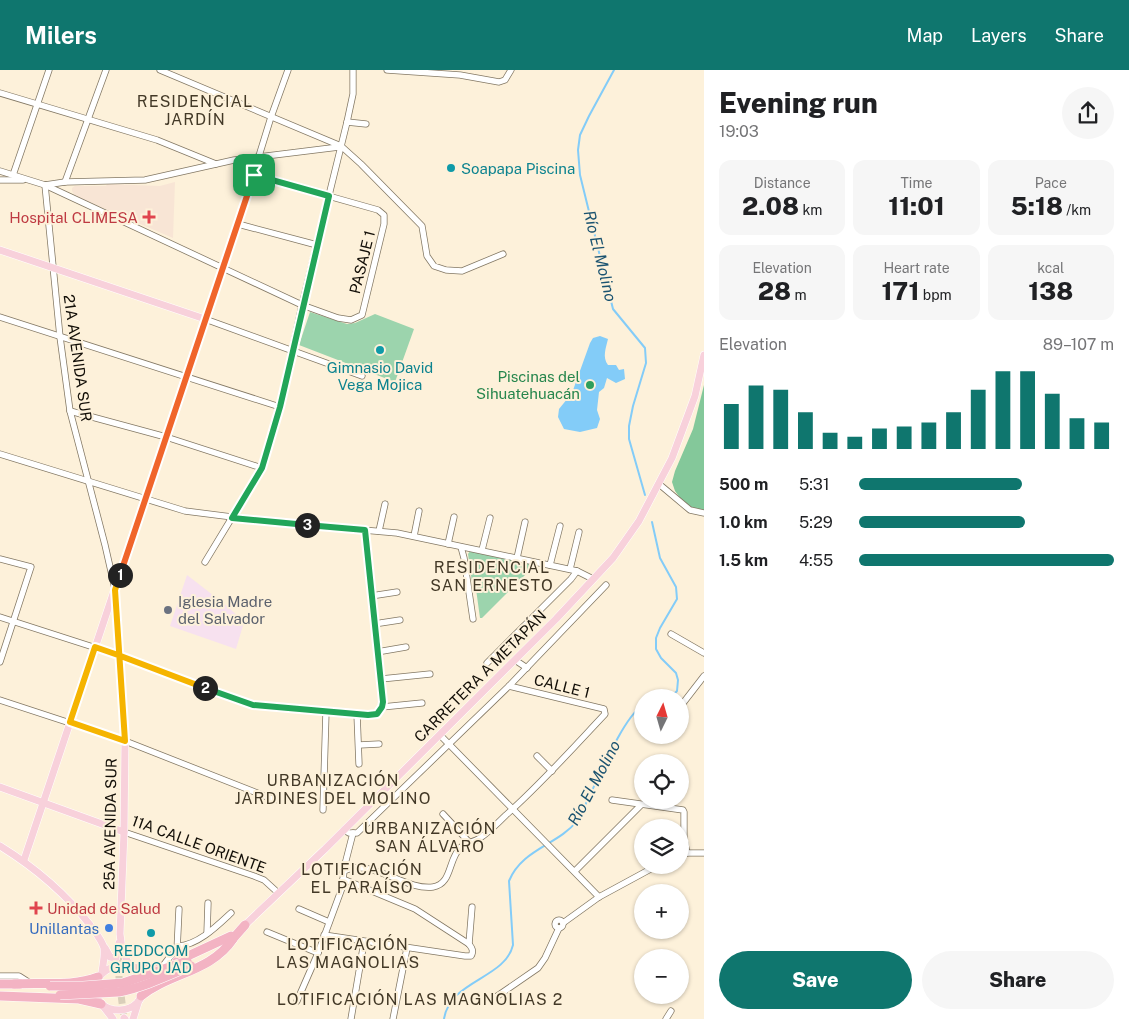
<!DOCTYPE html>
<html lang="en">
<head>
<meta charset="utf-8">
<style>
  :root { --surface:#fff; --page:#f6f6f6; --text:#202124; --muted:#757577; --accent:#0f766e }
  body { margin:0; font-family:"Public Sans",sans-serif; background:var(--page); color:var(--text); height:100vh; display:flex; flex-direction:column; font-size:19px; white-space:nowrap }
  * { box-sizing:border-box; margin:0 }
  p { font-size:16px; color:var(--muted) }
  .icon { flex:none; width:28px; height:28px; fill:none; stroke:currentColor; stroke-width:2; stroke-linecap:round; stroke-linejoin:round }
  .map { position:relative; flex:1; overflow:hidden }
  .side { display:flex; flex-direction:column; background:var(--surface); width:425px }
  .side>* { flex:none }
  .needle { width:32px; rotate:5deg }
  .buttons { position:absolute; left:634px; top:619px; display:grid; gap:10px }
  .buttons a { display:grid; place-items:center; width:55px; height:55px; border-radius:50%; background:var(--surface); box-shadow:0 1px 4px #0004; font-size:25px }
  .pin { position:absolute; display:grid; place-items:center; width:42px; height:42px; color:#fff; margin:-21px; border-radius:10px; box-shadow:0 2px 8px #0006 }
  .km { position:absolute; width:25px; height:25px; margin:-12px; border-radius:50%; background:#222; color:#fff; font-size:14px; line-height:25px; text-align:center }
  .round { display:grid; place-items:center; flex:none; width:52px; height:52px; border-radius:26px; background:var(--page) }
  .summary { display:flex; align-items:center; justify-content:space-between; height:85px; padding:0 15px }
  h1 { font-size:28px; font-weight:800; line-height:38px }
  .metrics { display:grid; grid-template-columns:repeat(3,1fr); gap:8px; height:85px; padding:5px 15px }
  .metrics div { display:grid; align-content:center; border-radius:12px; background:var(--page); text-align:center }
  .metrics b { font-size:25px; font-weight:800 }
  .metrics small { font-size:14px; font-weight:400 }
  .metrics p { font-size:14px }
  .chart { height:140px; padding:10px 15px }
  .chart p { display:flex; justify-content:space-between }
  .chart svg { width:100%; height:90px; margin-top:5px; stroke:var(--accent); stroke-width:6 }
  .button { display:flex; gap:10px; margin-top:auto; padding:10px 15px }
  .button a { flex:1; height:58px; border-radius:30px; background:var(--accent); color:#fff; font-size:20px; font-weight:800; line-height:58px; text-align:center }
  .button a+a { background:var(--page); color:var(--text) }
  ul { padding:0 15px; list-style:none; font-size:16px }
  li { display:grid; grid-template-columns:80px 60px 1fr; align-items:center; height:38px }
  li i { height:12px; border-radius:6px; background:var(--accent) }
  header { display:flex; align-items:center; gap:30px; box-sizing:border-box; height:70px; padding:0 25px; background:var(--accent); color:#fff }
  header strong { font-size:24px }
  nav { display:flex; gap:28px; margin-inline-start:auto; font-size:18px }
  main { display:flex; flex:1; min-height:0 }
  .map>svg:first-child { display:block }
  .education { fill:#f7e1ef }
  .medical { fill:#f8e5d5 }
  .green { fill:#9cd4ad }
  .forest { fill:#84c89a }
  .water { fill:#83ccf8 }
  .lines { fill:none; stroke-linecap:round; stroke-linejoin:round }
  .stream { stroke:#83ccf8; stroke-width:2 }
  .major-tunnel { stroke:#dacfba; stroke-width:7; stroke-dasharray:7 3.5; stroke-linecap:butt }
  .minor-casing { stroke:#837864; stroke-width:7 }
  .major-casing { stroke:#fff; stroke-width:8 }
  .highway-casing { stroke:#fff; stroke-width:10 }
  .minor { stroke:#fff; stroke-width:5.5 }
  .major { stroke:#f8d1db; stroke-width:7 }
  .highway { stroke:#f3b3c3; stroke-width:9 }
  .highway-bridge-casing { stroke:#fff; stroke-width:10; stroke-linecap:butt }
  .highway-bridge { stroke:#f3b3c3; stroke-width:9 }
  .split-1-casing { stroke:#fff; stroke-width:10 }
  .split-2-casing { stroke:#fff; stroke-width:10 }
  .split-3-casing { stroke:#fff; stroke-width:10 }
  .split-4-casing { stroke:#fff; stroke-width:10 }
  .split-1 { stroke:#f0652b; stroke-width:6 }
  .split-2 { stroke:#f5b400; stroke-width:6 }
  .split-3 { stroke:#22a559; stroke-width:6 }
  .split-4 { stroke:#22a559; stroke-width:6 }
  .culture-dot { fill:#0f9aa8; stroke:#fdf1da; stroke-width:2 }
  .health-dot { fill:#e0444e; stroke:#fdf1da; stroke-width:2 }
  .leisure-dot { fill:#2e9e5b; stroke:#fdf1da; stroke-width:2 }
  .worship-dot { fill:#6b7280; stroke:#fdf1da; stroke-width:2 }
  .shop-dot { fill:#3f7fe0; stroke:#fdf1da; stroke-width:2 }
  .labels { text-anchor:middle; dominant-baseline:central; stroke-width:4; stroke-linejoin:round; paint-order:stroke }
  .culture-label { font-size:15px; fill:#0d838f; stroke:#fdf1da }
  .health-label { font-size:15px; fill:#be3a42; stroke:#fdf1da; text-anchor:end }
  .street-label { font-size:15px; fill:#120e07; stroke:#fdf1da }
  .leisure-label { font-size:15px; fill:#27864d; stroke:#fdf1da; text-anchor:end }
  .worship-label { font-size:15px; fill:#5b616d; stroke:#fdf1da; text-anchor:start }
  .shop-label { font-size:15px; fill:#366cbe; stroke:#fdf1da; text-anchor:end }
  .neighbourhood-label { font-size:16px; letter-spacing:1px; fill:#433927; stroke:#fdf1da }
  .water-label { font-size:16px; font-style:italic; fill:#1b5370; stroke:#fdf1da }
</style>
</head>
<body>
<header>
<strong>Milers</strong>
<nav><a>Map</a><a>Layers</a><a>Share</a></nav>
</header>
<main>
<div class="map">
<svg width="704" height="949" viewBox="0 0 704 949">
  <rect width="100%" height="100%" fill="#fdf1da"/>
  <polygon class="education" points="187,505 227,536 244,552 236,579 170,556"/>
  <polygon class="medical" points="175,112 173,168 75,126 72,121 72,118 75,116 106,116 107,114 160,116"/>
  <g class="green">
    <polygon points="310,242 347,254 355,253 375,244 414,259 395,312 299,275"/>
    <polygon points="470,481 535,495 482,548 480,548 476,519 473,519 468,484"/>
  </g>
  <polygon class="forest" points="704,315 704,441 691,438 683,432 675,421 672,412 675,401 693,359"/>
  <path class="water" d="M 600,266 L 608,269 C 606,278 602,287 608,295 L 616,295 L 619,300 L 624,299 L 625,309 L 616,313 L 607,308 L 604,318 L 599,322 L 597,340 L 600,349 L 597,358 L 580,362 L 564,359 L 558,347 L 559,339 L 572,323 L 590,273 L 593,268 Z"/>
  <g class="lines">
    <g class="stream">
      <polyline points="614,0 589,46 580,65 578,80 580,105 613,239 645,278 646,293 633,336 629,356 629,369 645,425"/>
      <polyline points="652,452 660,488 676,517 677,529 660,558 656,568 656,579 661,588 676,603 678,610 677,621 670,628"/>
      <path d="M 444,949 C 450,910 505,909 513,875 L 509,811 C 522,779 558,775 577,751 C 592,725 620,650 642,636"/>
    </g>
    <polyline class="major-tunnel" points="119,885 119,909 124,948"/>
    <g class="minor-casing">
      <g id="minor">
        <polyline points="160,0 341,76 361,94 422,156 427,186 434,196 446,200 462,201 503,184"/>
        <polyline points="288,0 271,47 238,154 205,249 362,306"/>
        <polyline points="387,0 460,5 499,12 505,10 511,0"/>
        <polyline points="0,23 157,70 216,94"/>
        <polyline points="347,52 366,54"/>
        <polyline points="0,101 45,115 302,235 338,248 351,250 362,245 384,154 384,145 378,140 254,105"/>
        <polyline points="13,105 49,0"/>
        <polyline points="0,110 23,110"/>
        <polyline points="65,112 106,0"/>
        <polyline points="45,115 60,267 70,341 105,475 115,519"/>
        <polyline points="45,115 65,112 145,110 234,90 339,77"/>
        <polyline points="238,154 317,175"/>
        <polyline points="0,247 280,337"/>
        <polyline points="70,341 166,367 262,398"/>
        <polyline points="0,384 185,441 272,452 397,463 577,501 593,509"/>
        <polyline points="659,414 690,440 704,443"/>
        <polyline points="379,461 385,434"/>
        <polyline points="414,466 419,441"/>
        <polyline points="448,474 454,447"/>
        <polyline points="461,477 464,488 473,549"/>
        <polyline points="482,480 490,448"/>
        <polyline points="517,488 525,452"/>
        <polyline points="0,489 31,497 0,592"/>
        <polyline points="205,492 262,398 280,337 302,235 347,52 353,24 353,0"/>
        <polyline points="550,495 560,456"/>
        <polyline points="570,499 579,462"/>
        <polyline points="371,526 397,522"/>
        <polyline points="0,547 118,585 253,635 357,644 377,644 382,637 383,632 365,460"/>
        <polyline points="374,554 400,550"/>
        <polyline points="671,564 704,583"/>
        <polyline points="377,582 406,577"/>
        <polyline points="515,590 527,598"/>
        <polyline points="487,593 571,509 577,501"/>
        <polyline points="381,609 430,604"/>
        <polyline points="0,630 125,671 275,730"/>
        <polyline points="382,637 422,633"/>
        <polyline points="680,637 704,606"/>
        <polyline points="357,644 359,694"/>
        <polyline points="440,665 599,827"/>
        <polyline points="359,675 379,674"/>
        <polyline points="537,686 552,701"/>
        <polyline points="612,730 683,740 684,742 684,769 687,783"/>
        <polyline points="323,740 326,642"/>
        <polyline points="443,744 469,772"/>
        <polyline points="344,760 349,763 357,763 509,616 606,515"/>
        <polyline points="124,762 254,806 264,810 275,820"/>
        <polyline points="680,785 687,783 704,783"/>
        <polyline points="575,801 641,735"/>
        <polyline points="343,802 353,763"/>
        <polyline points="299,839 329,852"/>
        <circle cx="559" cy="854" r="4"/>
        <polyline points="563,853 599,827 658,795"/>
        <polyline points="267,862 318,883"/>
        <polyline points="207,863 208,833"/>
        <path d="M 324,865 L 465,886 L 471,886 C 474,881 472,878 469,874 L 415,839 L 343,809"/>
        <polyline points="469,874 472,837"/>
        <path d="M 178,876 C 198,875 217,856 231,843"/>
        <polyline points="162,897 169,888 177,880 179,839"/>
        <polyline points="0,906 19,906 30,913"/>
        <polyline points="493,929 538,898 545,888 559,858"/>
        <path d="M 297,931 L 318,883 L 342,818 L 344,801 C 369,787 406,821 433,817 C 452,814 448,790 460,778 C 465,773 474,772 480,768 C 489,762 498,753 506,745 C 541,714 573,678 605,644 L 604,639 L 509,616"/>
        <polyline points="351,949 364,872"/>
        <polyline points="393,949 407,878"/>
        <polyline points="666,949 671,941"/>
      </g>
    </g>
    <g class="major-casing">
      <g id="major">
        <polyline points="0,180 205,249 24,790"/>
        <polyline points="115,525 125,671 124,762 120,864 122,879 130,897"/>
        <polyline points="0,717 124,762"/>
        <path d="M 0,776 C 34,797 65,823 90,855 C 95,862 102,870 104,878 C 105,886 103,894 102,902"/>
        <polyline points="245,855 325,779 556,549 613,488 639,451 672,388 695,326 704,285"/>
        <polyline points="105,878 110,887 116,888 119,873"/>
        <path d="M 119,896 C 153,896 150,939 120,940 C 88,941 87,900 119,896 Z"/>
        <polyline points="103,936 113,949"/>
        <polyline points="124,948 125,949"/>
        <polyline points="133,949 139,930"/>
      </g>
    </g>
    <g class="highway-casing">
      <g id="highway">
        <polyline points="230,872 245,855"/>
        <polyline points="177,891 231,866"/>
        <polyline points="132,898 143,900 158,898"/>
        <polyline points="0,914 20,914"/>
        <path d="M 14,914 C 42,912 72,917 98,907"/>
        <polyline points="0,926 79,929 101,934"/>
        <path d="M 141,926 C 169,903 211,902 233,869"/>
      </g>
    </g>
    <use href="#minor" class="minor"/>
    <use href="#major" class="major"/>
    <use href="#highway" class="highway"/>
    <g class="highway-bridge-casing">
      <g id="highway-bridge">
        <polyline points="50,916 83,916 123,913 187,891"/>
        <path d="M 60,925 L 119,922 C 144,917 167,906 191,896"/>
      </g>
    </g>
    <use href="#highway-bridge" class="highway-bridge"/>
  </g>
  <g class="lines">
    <g class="split-1-casing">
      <polyline id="split-1" points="120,505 254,105"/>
    </g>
    <g class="split-2-casing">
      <polyline id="split-2" points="120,505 115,520 125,671 70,652 95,577 118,585 205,618"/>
    </g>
    <g class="split-3-casing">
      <polyline id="split-3" points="205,618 253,635 368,645 377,644 382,637 383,632 365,460 307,455"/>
    </g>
    <g class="split-4-casing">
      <polyline id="split-4" points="254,105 329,126 280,337 262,398 232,448 307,455"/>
    </g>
    <use href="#split-1" class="split-1"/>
    <use href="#split-2" class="split-2"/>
    <use href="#split-3" class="split-3"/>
    <use href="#split-4" class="split-4"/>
  </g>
  <g class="culture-dot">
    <circle cx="451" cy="98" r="5"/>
    <circle cx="380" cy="280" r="5"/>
    <circle cx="151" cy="863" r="5"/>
  </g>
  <g class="health-dot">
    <path d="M146.5 139.5h5v5h5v5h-5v5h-5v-5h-5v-5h5z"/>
    <path d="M33.5 830.5h5v5h5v5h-5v5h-5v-5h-5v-5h5z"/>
  </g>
  <circle class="leisure-dot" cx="590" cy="315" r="5"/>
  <circle class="worship-dot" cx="168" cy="540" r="5"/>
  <circle class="shop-dot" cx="109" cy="858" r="5"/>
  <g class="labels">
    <g class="culture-label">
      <text x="461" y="98" text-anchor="start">Soapapa Piscina</text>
      <text x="380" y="297">Gimnasio David<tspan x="380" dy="17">Vega Mojica</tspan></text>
      <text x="151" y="880">REDDCOM<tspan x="151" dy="17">GRUPO JAD</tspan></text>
    </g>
    <g class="health-label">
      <text x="138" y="147">Hospital CLIMESA</text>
      <text x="47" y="838" text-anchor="start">Unidad de Salud</text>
    </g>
    <g class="street-label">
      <text transform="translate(362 192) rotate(-76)">PASAJE 1</text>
      <text transform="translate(78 288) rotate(82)">21A AVENIDA SUR</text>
      <text transform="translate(480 606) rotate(-45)">CARRETERA A METAPÁN</text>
      <text transform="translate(562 616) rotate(14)">CALLE 1</text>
      <text transform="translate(110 754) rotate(-89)">25A AVENIDA SUR</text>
      <text transform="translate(199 774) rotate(20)">11A CALLE ORIENTE</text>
    </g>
    <g class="leisure-label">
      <text x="580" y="306">Piscinas del<tspan x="580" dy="17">Sihuatehuacán</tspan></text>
    </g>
    <g class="worship-label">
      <text x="178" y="531">Iglesia Madre<tspan x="178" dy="17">del Salvador</tspan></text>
    </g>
    <g class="shop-label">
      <text x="99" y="858">Unillantas</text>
    </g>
    <g class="neighbourhood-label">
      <text x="195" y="31">RESIDENCIAL<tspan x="195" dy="18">JARDÍN</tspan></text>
      <text x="492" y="497">RESIDENCIAL<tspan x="492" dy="18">SAN ERNESTO</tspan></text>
      <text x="333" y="710">URBANIZACIÓN<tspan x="333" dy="18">JARDINES DEL MOLINO</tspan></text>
      <text x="430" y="758">URBANIZACIÓN<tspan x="430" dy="18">SAN ÁLVARO</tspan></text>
      <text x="362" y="799">LOTIFICACIÓN<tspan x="362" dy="18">EL PARAÍSO</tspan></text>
      <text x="348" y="874">LOTIFICACIÓN<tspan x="348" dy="18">LAS MAGNOLIAS</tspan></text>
      <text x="420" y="929">LOTIFICACIÓN LAS MAGNOLIAS 2</text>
    </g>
    <g class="water-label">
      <text transform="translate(600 186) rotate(76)">Río El Molino</text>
      <text transform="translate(594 713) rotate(-62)">Río El Molino</text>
    </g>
  </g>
</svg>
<div class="buttons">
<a><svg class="needle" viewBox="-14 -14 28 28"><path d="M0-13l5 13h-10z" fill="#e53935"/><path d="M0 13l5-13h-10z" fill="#757577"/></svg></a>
<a><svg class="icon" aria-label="locate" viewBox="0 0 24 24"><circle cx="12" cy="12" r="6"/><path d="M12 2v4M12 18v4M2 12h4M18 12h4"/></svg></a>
<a><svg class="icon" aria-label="layers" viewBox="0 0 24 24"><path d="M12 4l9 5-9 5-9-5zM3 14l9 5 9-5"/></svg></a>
<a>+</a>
<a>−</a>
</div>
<div class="pin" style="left:254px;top:105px;background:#1e9e55"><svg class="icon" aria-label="arrive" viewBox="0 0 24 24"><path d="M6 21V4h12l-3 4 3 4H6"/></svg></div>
<b class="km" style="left:120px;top:505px">1</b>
<b class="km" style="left:205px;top:618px">2</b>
<b class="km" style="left:307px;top:455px">3</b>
</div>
<section class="side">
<div class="summary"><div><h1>Evening run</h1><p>19:03</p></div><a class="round"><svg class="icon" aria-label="share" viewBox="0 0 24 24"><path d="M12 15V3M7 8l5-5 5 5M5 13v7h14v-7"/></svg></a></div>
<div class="metrics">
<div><p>Distance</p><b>2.08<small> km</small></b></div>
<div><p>Time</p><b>11:01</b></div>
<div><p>Pace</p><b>5:18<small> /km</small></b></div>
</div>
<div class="metrics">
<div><p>Elevation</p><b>28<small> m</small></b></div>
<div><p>Heart rate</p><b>171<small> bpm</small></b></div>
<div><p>kcal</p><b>138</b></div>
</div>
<div class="chart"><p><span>Elevation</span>89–107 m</p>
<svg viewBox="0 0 160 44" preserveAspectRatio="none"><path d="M5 44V22M15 44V13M25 44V15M35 44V26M45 44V36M55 44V38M65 44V34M75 44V33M85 44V31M95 44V26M105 44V15M115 44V6M125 44V6M135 44V17M145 44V29M155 44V31"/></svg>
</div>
<ul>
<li><b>500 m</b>5:31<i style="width:64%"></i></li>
<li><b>1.0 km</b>5:29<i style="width:65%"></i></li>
<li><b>1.5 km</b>4:55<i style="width:100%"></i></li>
</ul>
<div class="button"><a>Save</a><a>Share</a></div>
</section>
</main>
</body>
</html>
